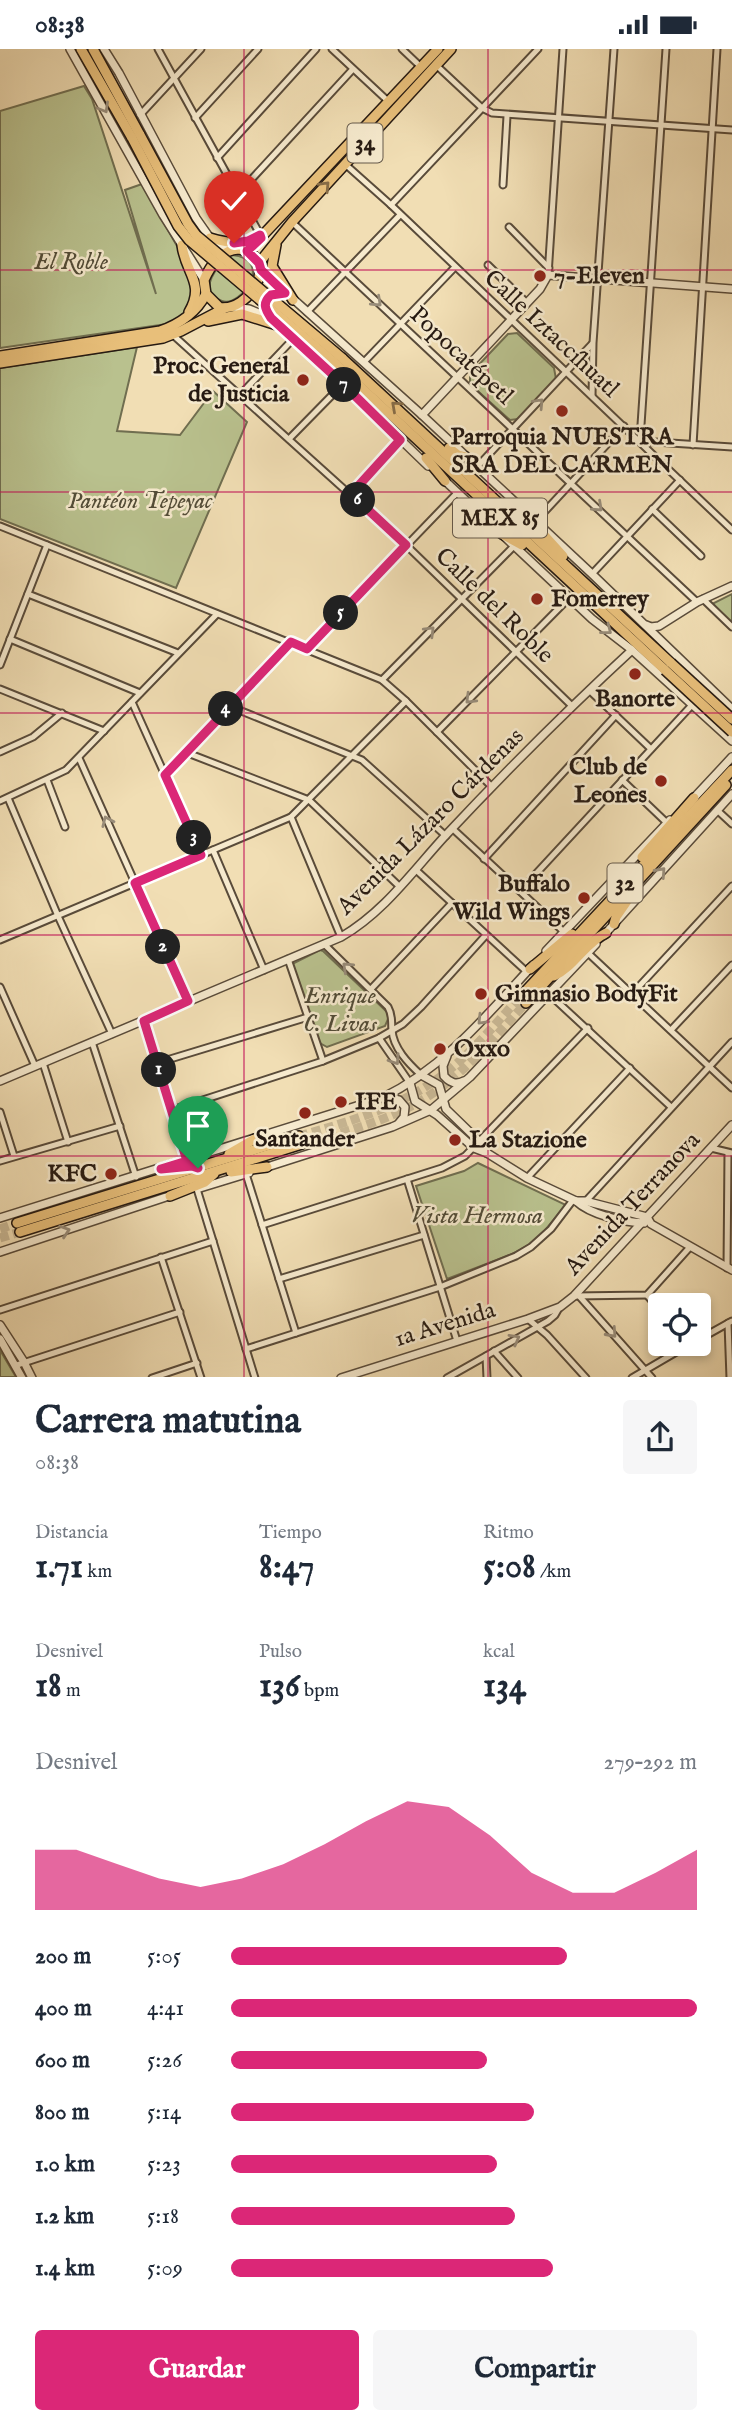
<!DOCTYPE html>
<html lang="es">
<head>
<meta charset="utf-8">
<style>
  :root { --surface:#fff; --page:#f6f6f7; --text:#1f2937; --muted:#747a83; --accent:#db2777 }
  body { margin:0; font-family:"IM FELL English",serif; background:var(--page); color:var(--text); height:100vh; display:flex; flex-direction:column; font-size:26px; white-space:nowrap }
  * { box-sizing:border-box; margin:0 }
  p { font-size:23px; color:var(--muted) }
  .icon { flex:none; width:38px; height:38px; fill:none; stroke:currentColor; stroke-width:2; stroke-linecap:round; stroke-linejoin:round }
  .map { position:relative; height:1328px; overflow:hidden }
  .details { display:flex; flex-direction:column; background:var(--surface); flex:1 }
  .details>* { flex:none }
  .buttons { position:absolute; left:648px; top:1244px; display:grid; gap:14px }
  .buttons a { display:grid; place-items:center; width:63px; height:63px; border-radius:7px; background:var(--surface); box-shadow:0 4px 10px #0003; font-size:35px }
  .pin { position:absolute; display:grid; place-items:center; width:60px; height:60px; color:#fff; margin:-72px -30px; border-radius:50% 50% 50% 0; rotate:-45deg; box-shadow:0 0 7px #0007 }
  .pin .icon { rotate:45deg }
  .km { position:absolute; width:35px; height:35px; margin:-18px; border-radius:50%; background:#222; color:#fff; font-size:19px; line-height:35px; text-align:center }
  .round { display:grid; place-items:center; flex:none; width:74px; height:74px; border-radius:7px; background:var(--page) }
  .headline { display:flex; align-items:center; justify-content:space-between; height:119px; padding:0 35px }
  h1 { font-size:38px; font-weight:700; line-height:52px }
  .metrics { display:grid; grid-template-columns:repeat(3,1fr); gap:10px; height:119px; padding:7px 35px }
  .metrics div { display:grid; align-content:center }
  .metrics b { font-size:35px; font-weight:700 }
  .metrics small { font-size:19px; font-weight:400 }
  .metrics p { font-size:19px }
  .chart { height:196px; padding:14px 35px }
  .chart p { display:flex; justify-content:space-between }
  .chart svg { width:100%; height:126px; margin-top:7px; fill:var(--accent); opacity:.7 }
  .primary-button { display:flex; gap:14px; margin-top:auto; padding:14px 35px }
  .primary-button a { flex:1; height:80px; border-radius:7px; background:var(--accent); color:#fff; font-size:28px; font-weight:700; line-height:80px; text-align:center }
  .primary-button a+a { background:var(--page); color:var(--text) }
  ul { padding:0 35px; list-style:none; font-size:23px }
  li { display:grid; grid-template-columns:112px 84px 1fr; align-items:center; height:52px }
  li i { height:18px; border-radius:9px; background:var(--accent) }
  .status { display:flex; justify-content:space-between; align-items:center; height:49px; padding:0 35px; background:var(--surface); direction:ltr }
  .status svg { height:19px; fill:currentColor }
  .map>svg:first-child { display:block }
  .green { fill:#b9c18e; stroke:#706e50; stroke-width:2 }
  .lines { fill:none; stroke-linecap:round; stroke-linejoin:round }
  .primary-tunnel { stroke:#c8b794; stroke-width:9; stroke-dasharray:9 4.5; stroke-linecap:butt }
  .minor-casing { stroke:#594b3a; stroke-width:9 }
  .tertiary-casing { stroke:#594b3a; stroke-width:10 }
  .primary-casing { stroke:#261a12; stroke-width:12 }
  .trunk-casing { stroke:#261a12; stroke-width:12 }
  .minor { stroke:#f6eace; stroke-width:5 }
  .tertiary { stroke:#f6eace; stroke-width:7 }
  .primary { stroke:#e8bf7a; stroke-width:9 }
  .trunk { stroke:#e8bf7a; stroke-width:9 }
  .trunk-bridge-casing { stroke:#261a12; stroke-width:12; stroke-linecap:butt }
  .trunk-bridge { stroke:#e8bf7a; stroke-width:9 }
  .oneway { stroke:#988c79 }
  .oneway2 { stroke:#876c46 }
  .route-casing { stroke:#fff; stroke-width:14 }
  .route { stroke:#db2777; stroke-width:9 }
  .grid { fill:none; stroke:#c2185b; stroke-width:2; stroke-opacity:0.55 }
  .poi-dot { fill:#8f2418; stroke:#f6eace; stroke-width:2.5 }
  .labels { text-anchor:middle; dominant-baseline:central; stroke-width:5; stroke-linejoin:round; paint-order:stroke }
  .shield { fill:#f6eace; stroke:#64584a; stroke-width:2 }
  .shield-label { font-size:23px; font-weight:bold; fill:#261a12 }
  .park-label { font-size:24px; font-style:italic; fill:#524c37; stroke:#f6eace }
  .poi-label { font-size:24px; font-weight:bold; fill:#261a12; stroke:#f6eace; text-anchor:start }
  .street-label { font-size:24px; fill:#261a12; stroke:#f6eace }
</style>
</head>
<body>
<div class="status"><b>08:38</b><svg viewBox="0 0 49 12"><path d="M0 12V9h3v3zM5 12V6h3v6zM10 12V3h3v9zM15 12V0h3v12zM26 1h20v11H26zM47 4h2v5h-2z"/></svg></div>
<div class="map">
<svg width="732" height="1329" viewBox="0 0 732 1329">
  <rect width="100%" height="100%" fill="#f1deb4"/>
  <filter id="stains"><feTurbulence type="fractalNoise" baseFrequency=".00286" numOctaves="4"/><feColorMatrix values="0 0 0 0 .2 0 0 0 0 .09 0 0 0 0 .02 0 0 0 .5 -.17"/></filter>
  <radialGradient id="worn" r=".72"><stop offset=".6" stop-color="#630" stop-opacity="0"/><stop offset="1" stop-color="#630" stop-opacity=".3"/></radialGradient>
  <g class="green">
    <polygon points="84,37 92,50 156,245 125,141 142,135 195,229 196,236 184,266 167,275 0,299 0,62"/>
    <path d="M 232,206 C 275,210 241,259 222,252 C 195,243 218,214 232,206 Z"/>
    <polygon points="517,284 554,319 556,330 518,370 510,371 470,335 470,325 508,285"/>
    <polygon points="137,298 117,382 180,386 213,342 247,373 176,539 0,470 0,319"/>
    <polygon points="732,545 732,574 712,555"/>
    <polygon points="320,901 323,902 387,963 389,968 385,977 327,998 318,993 292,915"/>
    <polygon points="478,1114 566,1156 537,1191 512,1205 447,1230 416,1137 464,1122"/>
    <polygon points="0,1301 16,1328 0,1328"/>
  </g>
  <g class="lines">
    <g class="primary-tunnel">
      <path d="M 299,1087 C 352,1072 404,1057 448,1022 C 474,1001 497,973 520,948"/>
      <path d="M 302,1095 C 347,1082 394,1071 433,1044 C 469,1020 497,985 526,954"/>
      <polyline points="0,1180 17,1174"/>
      <polyline points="0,1189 20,1183"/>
    </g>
    <g class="minor-casing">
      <g id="minor">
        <polyline points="158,0 262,189"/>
        <polyline points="332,0 389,53"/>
        <polyline points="402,0 421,18"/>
        <polyline points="436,16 482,59 492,64 732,81"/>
        <polyline points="140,66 201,0"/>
        <polyline points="195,69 258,0"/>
        <polyline points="217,109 316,0"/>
        <polyline points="345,115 391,156 732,481"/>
        <polyline points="503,136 507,67"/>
        <polyline points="237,146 353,20"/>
        <polyline points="391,156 538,0"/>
        <polyline points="292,173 697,553"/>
        <polyline points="509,178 549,219"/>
        <polyline points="488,216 527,254"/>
        <polyline points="548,226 563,0"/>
        <polyline points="307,263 400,166"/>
        <polyline points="173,286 406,496 572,657"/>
        <polyline points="364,313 455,218"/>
        <polyline points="241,345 294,289"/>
        <polyline points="592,347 593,294 614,0"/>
        <polyline points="289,390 343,335"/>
        <polyline points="640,391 666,0"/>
        <polyline points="640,392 732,398"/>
        <polyline points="693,396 717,0"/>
        <polyline points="477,418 592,295"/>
        <polyline points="351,445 400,392"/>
        <polyline points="652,460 701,507"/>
        <polyline points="535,473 624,377"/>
        <polyline points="0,477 382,631 406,652 492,738"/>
        <polyline points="592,525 680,431"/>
        <polyline points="28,545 178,604"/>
        <polyline points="703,550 732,578"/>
        <polyline points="10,590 140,644"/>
        <polyline points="307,600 458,443"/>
        <polyline points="0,616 47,496"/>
        <polyline points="382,631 514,497"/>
        <polyline points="0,640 104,682"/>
        <polyline points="589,641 651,700"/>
        <polyline points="132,653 201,806"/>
        <polyline points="229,657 362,711 446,787"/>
        <polyline points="437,683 569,549"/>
        <polyline points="0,703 33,688 62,664"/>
        <polyline points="185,703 309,751 400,838"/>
        <polyline points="79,709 188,952"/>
        <polyline points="165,726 291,593"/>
        <polyline points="47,731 65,778"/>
        <polyline points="622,731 667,774"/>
        <polyline points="8,749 58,867 112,985"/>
        <polyline points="0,752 66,721 217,565"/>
        <polyline points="717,761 732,775"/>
        <polyline points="291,768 341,888"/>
        <polyline points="453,780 564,883"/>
        <polyline points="213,801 264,921"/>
        <polyline points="484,810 616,666"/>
        <polyline points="416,821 527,923"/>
        <polyline points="520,842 692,656"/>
        <polyline points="0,891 291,768 406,652"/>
        <path d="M 324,895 L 388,958 C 393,967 391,972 392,981 C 393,999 409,1015 421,1026"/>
        <polyline points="588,904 732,1039"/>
        <polyline points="288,910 323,1012"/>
        <polyline points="0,938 35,1017"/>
        <polyline points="371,940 452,854"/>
        <polyline points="549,945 671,1058"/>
        <polyline points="632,945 732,837"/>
        <polyline points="143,972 187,1112"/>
        <polyline points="671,981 732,916"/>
        <polyline points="379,989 410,1034"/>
        <polyline points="92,993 136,1128"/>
        <polyline points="43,1014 68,1093"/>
        <polyline points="157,1014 308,968"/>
        <polyline points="172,1061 323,1012 379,989 403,975 421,958 486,886"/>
        <polyline points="0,1063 14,1107"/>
        <polyline points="711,1099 732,1104"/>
        <polyline points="0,1112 120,1077"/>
        <polyline points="246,1125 296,1284"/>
        <polyline points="527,1129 630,1019"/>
        <polyline points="407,1130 457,1292"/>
        <polyline points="197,1140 255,1329"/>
        <polyline points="585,1153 732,993"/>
        <polyline points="262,1176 442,1119 465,1107 588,979"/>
        <polyline points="161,1208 201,1329"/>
        <polyline points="727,1219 728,1104"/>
        <polyline points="279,1230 424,1186"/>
        <polyline points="647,1246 660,1261"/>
        <polyline points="574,1247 647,1246 690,1198"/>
        <polyline points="580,1248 652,1329"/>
        <polyline points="0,1261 213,1192"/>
        <polyline points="528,1270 547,1286 586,1329"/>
        <polyline points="728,1274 730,1329"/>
        <polyline points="698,1291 732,1272"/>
        <polyline points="246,1300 440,1238 516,1207 531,1198 551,1180 573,1151"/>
        <polyline points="494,1302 518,1329"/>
        <polyline points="486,1307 487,1329"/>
        <polyline points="17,1316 180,1263"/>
        <polyline points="152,1329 197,1314"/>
        <polyline points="447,1329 548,1272 555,1266 559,1259"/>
        <polyline points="632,1329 690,1295"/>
      </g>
    </g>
    <g class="tertiary-casing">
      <g id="tertiary">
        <polyline points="70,0 163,166 204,231"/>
        <polyline points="104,0 119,24 196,169 210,189 230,201"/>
        <polyline points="261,221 422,366 592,525 732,660"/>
        <polyline points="233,258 249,260 271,269 343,335 428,417"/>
        <polyline points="422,366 540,240 548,226 732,240"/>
        <polyline points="442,429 592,570 632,601 732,692"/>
        <polyline points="646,576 651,578 659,577 697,553 732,537"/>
        <polyline points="692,751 732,708"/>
        <polyline points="604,886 732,745"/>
        <polyline points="546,902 670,771"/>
        <path d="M 447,1007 L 443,1017 L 444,1027 C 450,1034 456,1036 464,1032"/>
        <polyline points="421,1026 439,1036 446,1060 480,1093 487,1104"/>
        <path d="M 0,1032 L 341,888 C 384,863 412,823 445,787 C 505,723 567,661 632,601"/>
        <polyline points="410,1034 415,1052 437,1066 474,1099 487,1104 527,1129 576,1152 585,1152 647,1168 651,1175 732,1221"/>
        <polyline points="387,1049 399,1051 405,1058 404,1068 399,1074"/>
        <polyline points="264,1119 392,1078 431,1061 470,1028 596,895"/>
        <polyline points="200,1139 249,1124"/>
        <path d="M 576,1152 C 591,1166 623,1173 644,1174"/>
        <path d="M 0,1169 L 382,1049 C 444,1019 487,966 533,916"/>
        <polyline points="0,1203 172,1146"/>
        <polyline points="0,1276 24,1313 32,1329"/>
        <polyline points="0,1290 22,1329"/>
        <polyline points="341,1329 528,1270 560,1258 574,1247 732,1076"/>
      </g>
    </g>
    <g class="primary-casing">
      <g id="primary">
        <path d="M 210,189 C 228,194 242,197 259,187"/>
        <path d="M 182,196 C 185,224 206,234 189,263"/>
        <polyline points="276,196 272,217 293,251"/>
        <path d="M 239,200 C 283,209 248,265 219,258 L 206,245 L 204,231 C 210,217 222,200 239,200 Z"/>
        <polyline points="247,203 438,0"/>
        <polyline points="259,214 292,173 451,0"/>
        <polyline points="208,272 242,265 280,277"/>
        <path d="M 0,307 L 160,282 C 180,275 196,264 206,245"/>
        <polyline points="0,314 163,289 181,282 225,259"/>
        <polyline points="642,808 694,749"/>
        <polyline points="614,875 616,868 636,839"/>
        <polyline points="530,920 572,885"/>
        <path d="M 554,927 C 575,917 585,894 606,884"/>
        <polyline points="520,948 732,721"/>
        <polyline points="526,954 726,736"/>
        <polyline points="229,1105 255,1090"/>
        <polyline points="161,1120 183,1118"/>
        <polyline points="231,1123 267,1118"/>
        <polyline points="170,1147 205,1133 214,1125"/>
        <polyline points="17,1174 299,1087"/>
        <polyline points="20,1183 302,1095"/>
      </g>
    </g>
    <g class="trunk-casing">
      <g id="trunk">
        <polyline points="81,0 132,89"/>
        <polyline points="93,0 140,86"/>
        <polyline points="342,309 671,614"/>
        <polyline points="336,315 665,621"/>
        <polyline points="449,399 458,406 466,408"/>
        <polyline points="426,409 445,432"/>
        <polyline points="540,477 544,486 563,507"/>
        <polyline points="502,485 522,496"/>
      </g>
    </g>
    <use href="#minor" class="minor"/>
    <use href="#tertiary" class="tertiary"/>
    <use href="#primary" class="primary"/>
    <use href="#trunk" class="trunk"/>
    <g class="trunk-bridge-casing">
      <g id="trunk-bridge">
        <polyline points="140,86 188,175 196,186 342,309"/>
        <polyline points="132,89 178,177 189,191 336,315"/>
        <polyline points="671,614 732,670"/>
        <polyline points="665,621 732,683"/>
      </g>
    </g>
    <use href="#trunk-bridge" class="trunk-bridge"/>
  </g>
  <defs><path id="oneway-chevron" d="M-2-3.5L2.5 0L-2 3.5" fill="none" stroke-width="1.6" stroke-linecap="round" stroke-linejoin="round" transform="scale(1.75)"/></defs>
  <g class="oneway">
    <use href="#oneway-chevron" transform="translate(104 59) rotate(60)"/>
    <use href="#oneway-chevron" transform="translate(377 253) rotate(43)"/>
    <use href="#oneway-chevron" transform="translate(539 354) rotate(-47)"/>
    <use href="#oneway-chevron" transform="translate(598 458) rotate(43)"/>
    <use href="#oneway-chevron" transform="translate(607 581) rotate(38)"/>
    <use href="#oneway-chevron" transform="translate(430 582) rotate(-45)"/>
    <use href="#oneway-chevron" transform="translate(470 650) rotate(135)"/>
    <use href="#oneway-chevron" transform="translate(107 772) rotate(-114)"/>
    <use href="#oneway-chevron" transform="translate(661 823) rotate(-48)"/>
    <use href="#oneway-chevron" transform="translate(347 918) rotate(-137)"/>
    <use href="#oneway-chevron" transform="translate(482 971) rotate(134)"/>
    <use href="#oneway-chevron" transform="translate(395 1011) rotate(56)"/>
    <use href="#oneway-chevron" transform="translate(65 1182) rotate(-18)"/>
    <use href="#oneway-chevron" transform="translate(612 1284) rotate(48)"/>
    <use href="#oneway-chevron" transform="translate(515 1290) rotate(-29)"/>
  </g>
  <g class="oneway2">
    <use href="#oneway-chevron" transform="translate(325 137) rotate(-47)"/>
    <use href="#oneway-chevron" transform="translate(396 357) rotate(-138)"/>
  </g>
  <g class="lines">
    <g class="route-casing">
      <path id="route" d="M 198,1119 L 192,1117 L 161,1120 L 187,1112 L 144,972 L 188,952 L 135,834 L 201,806 L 165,726 L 291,593 L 307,600 L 406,496 L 351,445 L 400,391 L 343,335 L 271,269 C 265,260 262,254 271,246 L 285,244 L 261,221 L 259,214 L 247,202 L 261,189 L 260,186 L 248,192 L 234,194"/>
    </g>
    <use href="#route" class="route"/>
  </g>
  <path class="grid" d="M 244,0 L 244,1329M 488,0 L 488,1329M 0,221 L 732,221M 0,443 L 732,443M 0,664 L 732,664M 0,886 L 732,886M 0,1107 L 732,1107"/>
  <g class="poi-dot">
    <circle cx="540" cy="227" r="7"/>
    <circle cx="303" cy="331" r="7"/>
    <circle cx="562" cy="362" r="7"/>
    <circle cx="537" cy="550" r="7"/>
    <circle cx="635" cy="625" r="7"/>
    <circle cx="661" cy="732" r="7"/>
    <circle cx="584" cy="849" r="7"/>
    <circle cx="481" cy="945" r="7"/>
    <circle cx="440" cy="1000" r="7"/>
    <circle cx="341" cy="1053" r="7"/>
    <circle cx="305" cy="1064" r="7"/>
    <circle cx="455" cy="1091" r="7"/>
    <circle cx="111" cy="1125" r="7"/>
  </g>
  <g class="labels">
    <g class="shield">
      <rect x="347.5" y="74.5" width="35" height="39" rx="5"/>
      <rect x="453" y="449.5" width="94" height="39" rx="5"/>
      <rect x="607.5" y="814.5" width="35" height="39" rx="5"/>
    </g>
    <g class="shield-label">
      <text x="365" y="94">34</text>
      <text x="500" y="469">MEX 85</text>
      <text x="625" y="834">32</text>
    </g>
    <g class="park-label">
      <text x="71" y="213">El Roble</text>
      <text x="140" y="452">Pantéon Tepeyac</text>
      <text x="340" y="947">Enrique<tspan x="340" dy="28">C. Livas</tspan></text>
      <text x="477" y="1167">Vista Hermosa</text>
    </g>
    <g class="poi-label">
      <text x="554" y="227">7-Eleven</text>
      <text x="289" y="317" text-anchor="end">Proc. General<tspan x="289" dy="28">de Justicia</tspan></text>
      <text x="562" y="388" text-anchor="middle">Parroquia NUESTRA<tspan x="562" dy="28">SRA DEL CARMEN</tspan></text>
      <text x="551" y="550">Fomerrey</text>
      <text x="635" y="650" text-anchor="middle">Banorte</text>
      <text x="647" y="718" text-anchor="end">Club de<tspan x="647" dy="28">Leones</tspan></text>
      <text x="570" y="835" text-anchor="end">Buffalo<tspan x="570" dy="28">Wild Wings</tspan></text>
      <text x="495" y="945">Gimnasio BodyFit</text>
      <text x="454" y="1000">Oxxo</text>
      <text x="355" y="1053">IFE</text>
      <text x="305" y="1090" text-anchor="middle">Santander</text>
      <text x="469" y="1091">La Stazione</text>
      <text x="97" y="1125" text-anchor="end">KFC</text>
    </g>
    <g class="street-label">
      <text transform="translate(551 285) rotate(43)">Calle Iztaccíhuatl</text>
      <text transform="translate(461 307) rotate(43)">Popocatépetl</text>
      <text transform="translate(494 557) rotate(44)">Calle del Roble</text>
      <text transform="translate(431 773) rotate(-45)">Avenida Lázaro Cárdenas</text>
      <text transform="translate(633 1155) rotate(-47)">Avenida Terranova</text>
      <text transform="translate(445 1276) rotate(-17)">1a Avenida</text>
    </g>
  </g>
  <rect width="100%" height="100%" filter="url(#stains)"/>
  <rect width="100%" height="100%" fill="url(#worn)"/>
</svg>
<div class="buttons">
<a><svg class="icon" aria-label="locate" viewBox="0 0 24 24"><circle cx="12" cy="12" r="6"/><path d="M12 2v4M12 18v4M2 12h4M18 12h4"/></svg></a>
</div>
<div class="pin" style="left:198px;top:1119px;background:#1e9e55"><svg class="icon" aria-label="arrive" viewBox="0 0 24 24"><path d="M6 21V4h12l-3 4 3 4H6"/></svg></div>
<div class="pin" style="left:234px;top:194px;background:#d93025"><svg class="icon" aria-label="check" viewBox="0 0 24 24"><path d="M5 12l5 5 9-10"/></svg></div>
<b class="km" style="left:159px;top:1021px">1</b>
<b class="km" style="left:163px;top:898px">2</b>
<b class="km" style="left:194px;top:789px">3</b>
<b class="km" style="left:226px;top:660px">4</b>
<b class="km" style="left:341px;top:564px">5</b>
<b class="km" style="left:358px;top:451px">6</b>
<b class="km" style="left:344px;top:336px">7</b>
</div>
<section class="details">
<div class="headline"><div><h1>Carrera matutina</h1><p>08:38</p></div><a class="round"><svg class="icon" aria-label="share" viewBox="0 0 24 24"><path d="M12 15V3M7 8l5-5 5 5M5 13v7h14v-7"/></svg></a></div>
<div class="metrics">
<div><p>Distancia</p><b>1.71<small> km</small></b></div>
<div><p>Tiempo</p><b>8:47</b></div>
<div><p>Ritmo</p><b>5:08<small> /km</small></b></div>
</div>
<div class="metrics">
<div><p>Desnivel</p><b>18<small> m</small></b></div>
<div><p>Pulso</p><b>136<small> bpm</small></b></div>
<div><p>kcal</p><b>134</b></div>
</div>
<div class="chart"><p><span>Desnivel</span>279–292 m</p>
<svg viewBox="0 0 160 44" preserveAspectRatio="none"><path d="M0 44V23L10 23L20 28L30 33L40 36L50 33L60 28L70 21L80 13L90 6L100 8L110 18L120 31L130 38L140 38L150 31L160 23V44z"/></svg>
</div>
<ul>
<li><b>200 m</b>5:05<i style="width:72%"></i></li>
<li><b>400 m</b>4:41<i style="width:100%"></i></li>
<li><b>600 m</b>5:26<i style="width:55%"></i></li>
<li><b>800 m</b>5:14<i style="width:65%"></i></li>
<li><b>1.0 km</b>5:23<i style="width:57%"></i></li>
<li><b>1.2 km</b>5:18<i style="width:61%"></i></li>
<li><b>1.4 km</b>5:09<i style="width:69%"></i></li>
</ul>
<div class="primary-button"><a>Guardar</a><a>Compartir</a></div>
</section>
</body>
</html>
